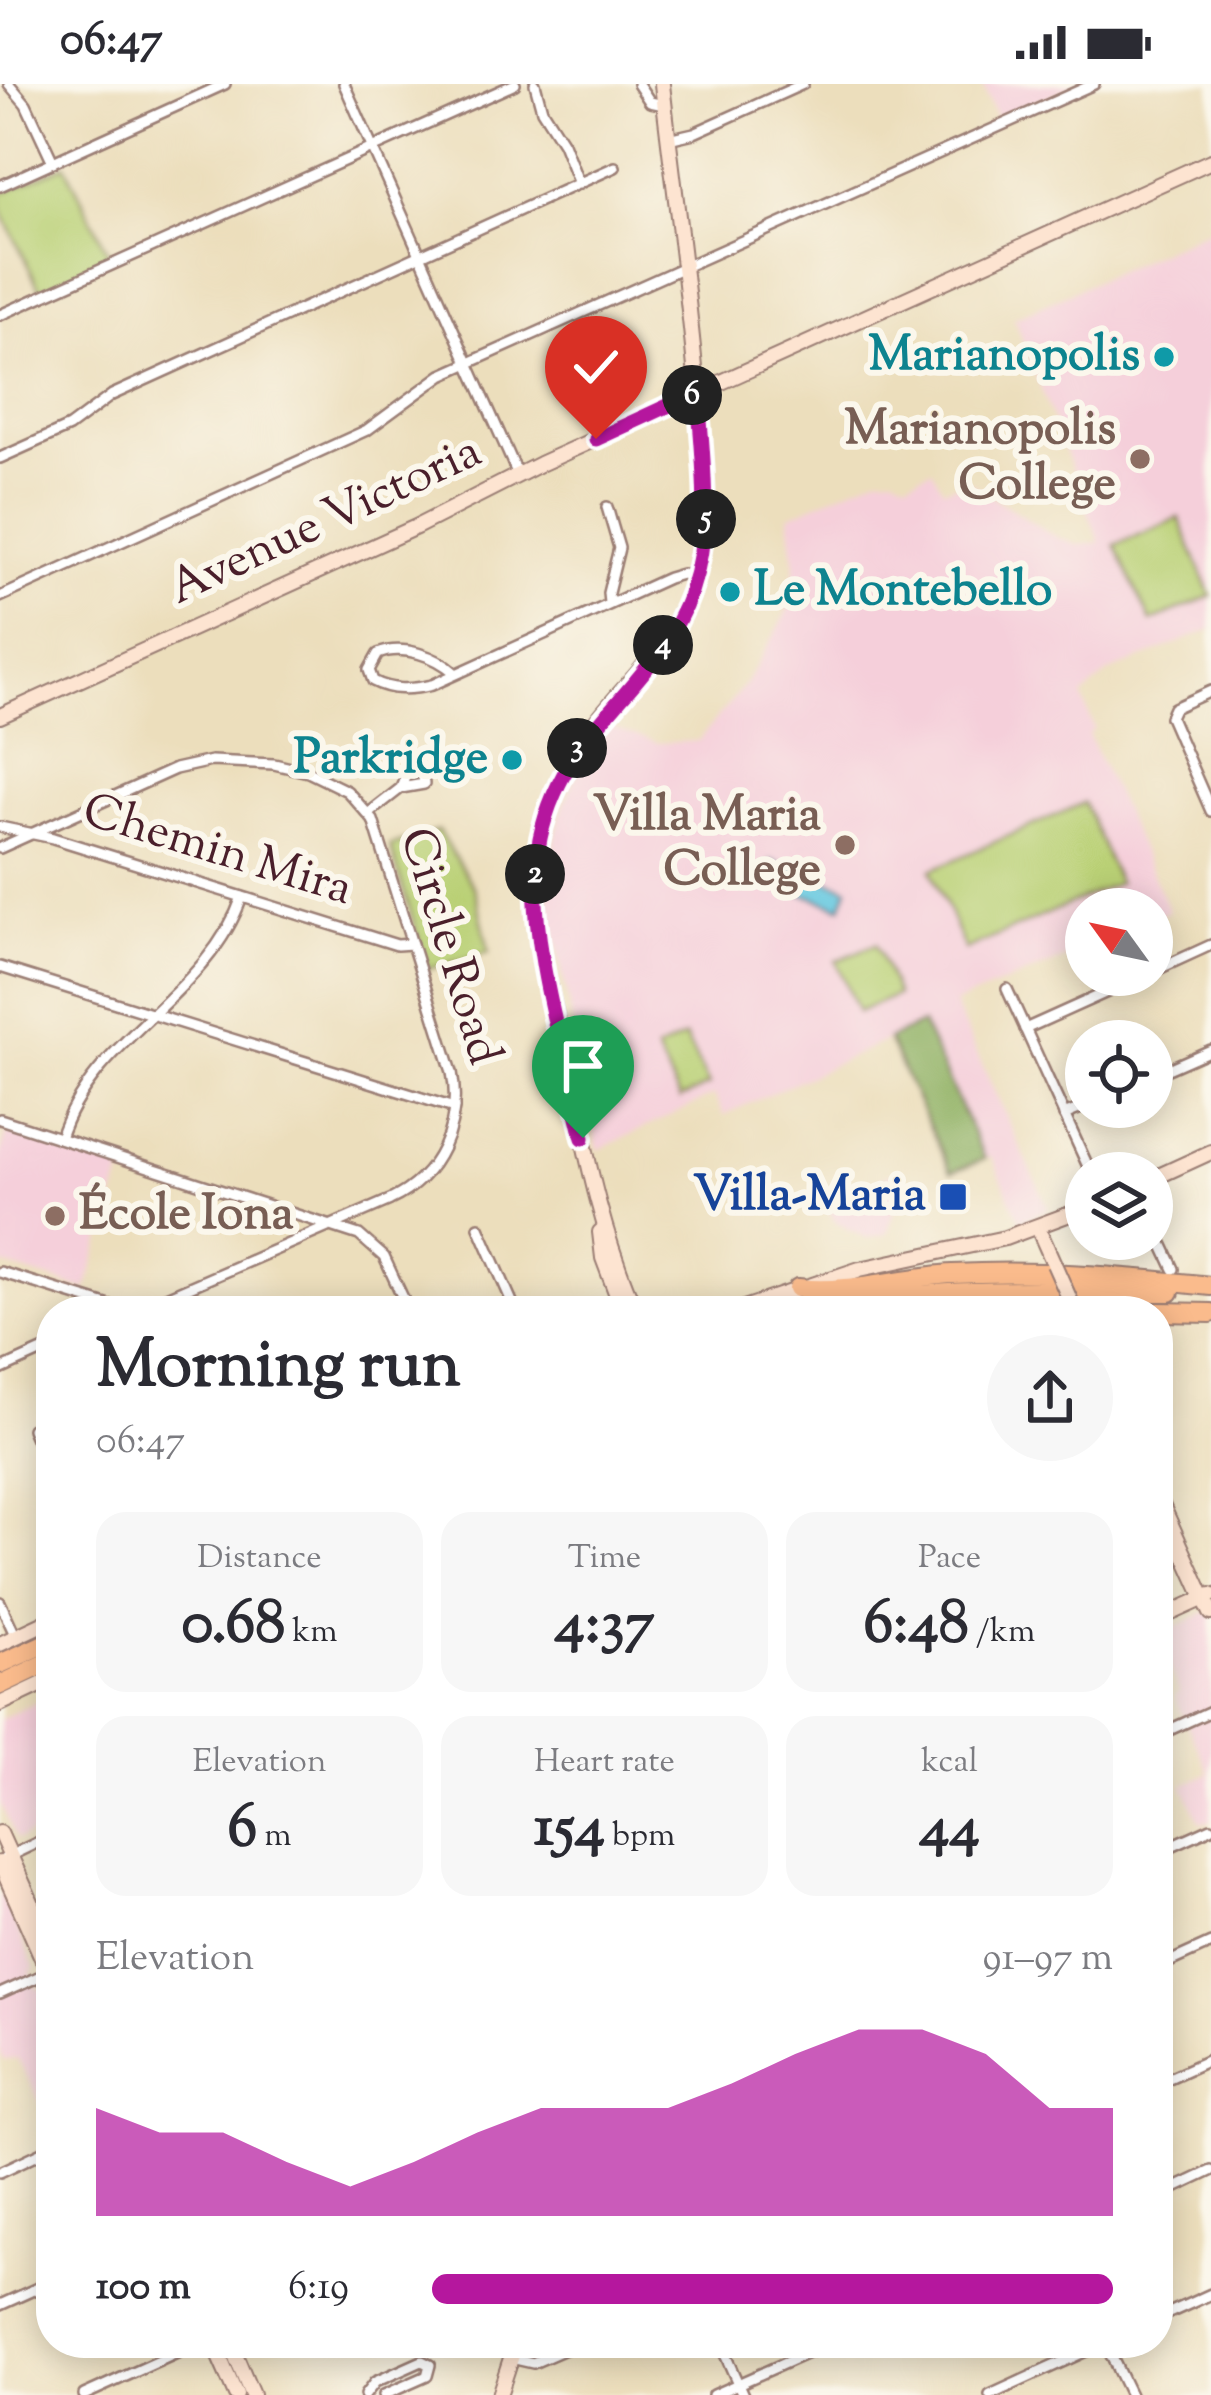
<!DOCTYPE html>
<html lang="en">
<head>
<meta charset="utf-8">
<style>
  :root { --surface:#fff; --page:#f7f7f7; --text:#2b2b33; --muted:#7c7c81; --accent:#b5179e }
  body { margin:0; font-family:"Sorts Mill Goudy",serif; background:var(--page); color:var(--text); height:100vh; display:flex; flex-direction:column; font-size:45px; white-space:nowrap }
  * { box-sizing:border-box; margin:0 }
  p { font-size:39px; color:var(--muted) }
  .icon { flex:none; width:66px; height:66px; fill:none; stroke:currentColor; stroke-width:2; stroke-linecap:round; stroke-linejoin:round }
  .map { position:relative; flex:1; overflow:hidden }
  .panel { position:absolute; left:36px; top:1212px; width:1137px; height:1062px; display:flex; flex-direction:column; background:var(--surface); border-radius:48px; box-shadow:0 6px 30px #0003 }
  .panel>* { flex:none }
  .needle { width:78px; rotate:303deg }
  .buttons { position:absolute; left:1065px; top:804px; display:grid; gap:24px }
  .buttons a { display:grid; place-items:center; width:108px; height:108px; border-radius:50%; background:var(--surface); box-shadow:0 6px 30px #0003; font-size:60px }
  .pin { position:absolute; display:grid; place-items:center; width:102px; height:102px; color:#fff; margin:-123px -51px; border-radius:50% 50% 50% 0; rotate:-45deg; box-shadow:0 0 12px #0007 }
  .pin .icon { rotate:45deg }
  .km { position:absolute; width:60px; height:60px; margin:-30px; border-radius:50%; background:#222; color:#fff; font-size:33px; line-height:60px; text-align:center }
  .round { display:grid; place-items:center; flex:none; width:126px; height:126px; border-radius:63px; background:var(--page) }
  .headline { display:flex; align-items:center; justify-content:space-between; height:204px; padding:0 60px }
  h1 { font-size:66px; font-weight:700; line-height:90px }
  .stats { display:grid; grid-template-columns:repeat(3,1fr); gap:18px; height:204px; padding:12px 60px }
  .stats div { display:grid; align-content:center; border-radius:30px; background:var(--page); text-align:center }
  .stats b { font-size:60px; font-weight:700 }
  .stats small { font-size:33px; font-weight:400 }
  .stats p { font-size:33px }
  .chart { height:336px; padding:24px 60px }
  .chart p { display:flex; justify-content:space-between }
  .chart svg { width:100%; height:216px; margin-top:12px; fill:var(--accent); opacity:.7 }
  ul { padding:0 60px; list-style:none; font-size:39px }
  li { display:grid; grid-template-columns:192px 144px 1fr; align-items:center; height:90px }
  li i { height:30px; border-radius:15px; background:var(--accent) }
  .status { display:flex; justify-content:space-between; align-items:center; height:84px; padding:0 60px; background:var(--surface); direction:ltr }
  .status svg { height:33px; fill:currentColor }
  .map>svg:first-child { display:block }
  .built { fill:#f5cfda }
  .green { fill:#b9d075; stroke:#827850; stroke-width:3 }
  .forest { fill:#92b266; stroke:#6e6848; stroke-width:3 }
  .water { fill:#63c7e0; stroke:#567386; stroke-width:3 }
  .lines { fill:none; stroke-linecap:round; stroke-linejoin:round }
  .street-casing { stroke:#9b7e74; stroke-width:14 }
  .secondary-casing { stroke:#9b7e74; stroke-width:18 }
  .highway-casing { stroke:#9b7e74; stroke-width:22 }
  .street { stroke:#fff; stroke-width:9 }
  .secondary { stroke:#fde4d1; stroke-width:14 }
  .highway { stroke:#fabb8c; stroke-width:18 }
  .secondary-bridge-casing { stroke:#9b7e74; stroke-width:18; stroke-linecap:butt }
  .secondary-bridge { stroke:#fde4d1; stroke-width:14 }
  .route-casing { stroke:#fff; stroke-width:24 }
  .route { stroke:#b5179e; stroke-width:15 }
  .culture-dot { fill:#0f9aa8; stroke:#fbf7ec; stroke-width:4.5 }
  .education-dot { fill:#8d6e63; stroke:#fbf7ec; stroke-width:4.5 }
  .transit-dot { fill:#1a4fb4; stroke:#fbf7ec; stroke-width:4.5 }
  .labels { text-anchor:middle; dominant-baseline:central; stroke-width:12; stroke-linejoin:round; paint-order:stroke }
  .culture-label { font-size:48px; font-weight:bold; fill:#0d838f; stroke:#fbf7ec; text-anchor:end }
  .education-label { font-size:48px; font-weight:bold; fill:#785e54; stroke:#fbf7ec; text-anchor:end }
  .street-label { font-size:48px; fill:#4a1f2b; stroke:#fbf7ec }
  .transit-label { font-size:48px; font-weight:bold; fill:#164399; stroke:#fbf7ec; text-anchor:end }
</style>
</head>
<body>
<div class="status"><b>06:47</b><svg viewBox="0 0 49 12"><path d="M0 12V9h3v3zM5 12V6h3v6zM10 12V3h3v9zM15 12V0h3v12zM26 1h20v11H26zM47 4h2v5h-2z"/></svg></div>
<div class="map">
<svg width="1211" height="2311" viewBox="0 0 1211 2311">
  <rect width="100%" height="100%" fill="#fbf7ec"/>
  <filter id="ink" filterUnits="userSpaceOnUse"><feTurbulence type="fractalNoise" baseFrequency=".00833" numOctaves="2"/><feDisplacementMap in="SourceGraphic" scale="24" xChannelSelector="R" yChannelSelector="G"/><feConvolveMatrix kernelMatrix="1 2 1 2 8 2 1 2 1" color-interpolation-filters="sRGB"/></filter>
  <filter id="wash" filterUnits="userSpaceOnUse"><feTurbulence type="fractalNoise" baseFrequency=".004" numOctaves="4" result="noise"/><feDisplacementMap in="SourceGraphic" scale="48" xChannelSelector="R" yChannelSelector="G"/><feGaussianBlur stdDeviation="2.7" result="paint"/><feColorMatrix in="noise" values="0 0 0 0 0 0 0 0 0 0 0 0 0 0 0 0 0 1.4 0 .05"/><feComposite in="paint" operator="in"/></filter>
  <g filter="url(#wash)">
    <rect width="100%" height="100%" fill="#ecdebc"/>
    <g class="built">
      <polygon points="982,0 1078,0 997,35"/>
      <polygon points="1211,144 1211,545 1108,589 1082,613 1095,646 1088,650 1169,827 1152,835 1152,825 1086,825 1086,866 954,920 1049,1125 1020,1137 992,1073 985,1075 922,940 724,1031 714,1011 598,1066 549,823 550,781 560,731 576,692 594,663 610,643 658,659 698,657 746,599 786,531 795,484 789,432 877,392 895,391 908,397 932,385 943,405 967,397 1056,453 1077,461 1100,459 1014,234"/>
      <polygon points="7,1048 124,1083 86,1206 0,1180 0,1071"/>
      <polygon points="893,1089 900,1106 887,1150 867,1154 835,1138 826,1120"/>
      <polygon points="1211,1526 1211,1737 1201,1739 1183,1701 1209,1689 1174,1612 1179,1608 1158,1551"/>
      <polygon points="51,1611 51,1741 17,1756 0,1719 0,1635"/>
      <polygon points="0,1807 35,1885 30,1888 38,1906 43,1904 47,1911 51,1909 51,2039 18,1975 4,1976 0,1966"/>
    </g>
    <g class="green">
      <polygon points="65,81 111,174 40,206 0,124 0,110"/>
      <polygon points="1179,434 1211,512 1151,538 1115,461"/>
      <polygon points="1084,719 1118,799 965,866 931,786"/>
      <polygon points="438,747 475,805 489,868 428,885 390,762"/>
      <polygon points="876,860 897,911 858,928 836,877"/>
      <polygon points="685,953 709,1001 680,1015 656,967"/>
    </g>
    <polygon class="forest" points="922,940 985,1075 951,1088 888,955"/>
    <polygon class="water" points="771,777 848,804 841,823 763,796"/>
  </g>
  <g filter="url(#ink)">
    <g class="lines">
      <g class="street-casing">
        <g id="street">
          <polyline points="9,0 26,20 53,78"/>
          <polyline points="344,0 518,391"/>
          <polyline points="535,0 542,26 563,59 579,100"/>
          <polyline points="638,0 650,18 664,21"/>
          <polyline points="668,55 694,49 803,0"/>
          <polyline points="0,102 225,0"/>
          <polyline points="0,231 515,0"/>
          <polyline points="0,374 69,343 112,311 615,83"/>
          <polyline points="607,423 619,464 608,509 609,519"/>
          <polyline points="0,513 367,346 442,291 1094,0"/>
          <path d="M 455,589 C 436,572 403,560 378,570 L 369,586 L 373,597 C 392,607 411,606 432,601 L 668,494 L 682,490 L 695,493"/>
          <polyline points="1211,607 1174,624 1170,633 1211,727"/>
          <polyline points="369,729 401,704 409,683 417,682 422,686 424,700 401,704"/>
          <polyline points="0,743 53,754 397,861 412,860"/>
          <path d="M 0,764 L 175,685 L 211,677 L 274,680 L 308,688 L 347,707 L 373,736 L 452,988 C 462,1041 439,1093 390,1116 L 134,1227"/>
          <polyline points="0,883 454,1024"/>
          <polyline points="1152,888 1211,861"/>
          <polyline points="1007,905 1091,1089"/>
          <polyline points="1025,945 1145,891"/>
          <polyline points="1152,992 1211,966"/>
          <polyline points="1064,1031 1086,1022"/>
          <polyline points="0,1035 359,1151 384,1173 409,1227"/>
          <path d="M 60,1054 C 92,954 208,912 242,813"/>
          <polyline points="1152,1138 1174,1185"/>
          <polyline points="479,1143 516,1227"/>
          <polyline points="0,1188 126,1227"/>
          <polyline points="300,1223 302,1227"/>
          <polyline points="0,1286 51,1263"/>
          <polyline points="32,1345 51,1389"/>
          <polyline points="0,1518 16,1553"/>
          <polyline points="1158,1651 1211,1627"/>
          <polyline points="1158,1768 1211,1744"/>
          <polyline points="5,1774 51,1752"/>
          <polyline points="1158,1883 1211,1859"/>
          <polyline points="0,1910 51,1887"/>
          <polyline points="1158,1999 1211,1975"/>
          <polyline points="0,2088 51,2064"/>
          <polyline points="1158,2112 1211,2087"/>
          <polyline points="0,2221 51,2198"/>
          <polyline points="1158,2234 1211,2210"/>
          <polyline points="720,2259 743,2311"/>
          <polyline points="1105,2259 1130,2311"/>
          <polyline points="511,2274 533,2279 579,2259"/>
          <polyline points="84,2311 199,2259"/>
          <polyline points="365,2311 375,2298 422,2277 430,2281 427,2292 384,2311"/>
          <polyline points="713,2311 830,2259"/>
          <polyline points="990,2311 1104,2259"/>
        </g>
      </g>
      <g class="secondary-casing">
        <g id="secondary">
          <polyline points="0,632 416,443 540,380 1211,77"/>
          <polyline points="1152,1095 1211,1068"/>
          <polyline points="1038,1144 1054,1180"/>
          <polyline points="600,1148 603,1174 623,1227"/>
          <path d="M 636,1227 C 597,1141 582,1047 562,956 C 551,907 534,855 535,804 C 536,758 548,714 571,674 C 617,595 680,571 701,470 C 712,419 703,367 698,316 C 689,210 674,105 662,0"/>
          <polyline points="735,1227 860,1185 1005,1154 1086,1124"/>
          <polyline points="1158,1412 1211,1529"/>
          <polyline points="1158,1535 1211,1511"/>
          <polyline points="0,1560 51,1536"/>
          <polyline points="0,1620 51,1596"/>
          <polyline points="0,1749 51,1862"/>
          <polyline points="0,1779 51,1894"/>
          <polyline points="213,2259 236,2311"/>
          <polyline points="230,2259 252,2311"/>
          <polyline points="499,2311 516,2259"/>
        </g>
      </g>
      <g class="highway-casing">
        <g id="highway">
          <path d="M 798,1204 C 848,1210 902,1193 953,1190 C 1040,1185 1125,1193 1211,1202"/>
          <path d="M 813,1227 C 932,1200 1049,1208 1170,1208"/>
          <polyline points="923,1227 994,1224 1119,1227"/>
          <polyline points="1158,1228 1211,1229"/>
          <polyline points="0,1580 51,1557"/>
          <polyline points="0,1601 51,1577"/>
        </g>
      </g>
      <use href="#street" class="street"/>
      <use href="#secondary" class="secondary"/>
      <use href="#highway" class="highway"/>
      <g class="secondary-bridge-casing">
        <polyline id="secondary-bridge" points="1054,1180 1075,1227"/>
      </g>
      <use href="#secondary-bridge" class="secondary-bridge"/>
    </g>
  </g>
  <g class="lines" filter="url(#ink)">
    <g class="route-casing">
      <path id="route" d="M 583,1054 C 564,971 525,847 538,765 C 558,644 654,610 691,508 C 714,441 702,377 698,308 L 596,355"/>
    </g>
    <use href="#route" class="route"/>
  </g>
  <g class="culture-dot">
    <circle cx="1164" cy="273" r="12"/>
    <circle cx="730" cy="508" r="12"/>
    <circle cx="512" cy="676" r="12"/>
  </g>
  <g class="education-dot">
    <circle cx="1140" cy="375" r="12"/>
    <circle cx="845" cy="761" r="12"/>
    <circle cx="55" cy="1132" r="12"/>
  </g>
  <rect class="transit-dot" x="938" y="1098" width="30" height="30" rx="6"/>
  <g class="labels">
    <g class="culture-label">
      <text x="1140" y="273">Marianopolis</text>
      <text x="754" y="508" text-anchor="start">Le Montebello</text>
      <text x="488" y="676">Parkridge</text>
    </g>
    <g class="education-label">
      <text x="1116" y="347">Marianopolis<tspan x="1116" dy="55">College</tspan></text>
      <text x="821" y="733">Villa Maria<tspan x="821" dy="55">College</tspan></text>
      <text x="79" y="1132" text-anchor="start">École Iona</text>
    </g>
    <g class="street-label">
      <text transform="translate(326 438) rotate(-25)">Avenue Victoria</text>
      <text transform="translate(217 768) rotate(17)">Chemin Mira</text>
      <text transform="translate(448 863) rotate(73)">Circle Road</text>
    </g>
    <g class="transit-label">
      <text x="926" y="1113">Villa-Maria</text>
    </g>
  </g>
</svg>
<div class="buttons">
<a><svg class="needle" viewBox="-14 -14 28 28"><path d="M0-13l5 13h-10z" fill="#e53935"/><path d="M0 13l5-13h-10z" fill="#7c7c81"/></svg></a>
<a><svg class="icon" aria-label="locate" viewBox="0 0 24 24"><circle cx="12" cy="12" r="6"/><path d="M12 2v4M12 18v4M2 12h4M18 12h4"/></svg></a>
<a><svg class="icon" aria-label="layers" viewBox="0 0 24 24"><path d="M12 4l9 5-9 5-9-5zM3 14l9 5 9-5"/></svg></a>
</div>
<div class="pin" style="left:583px;top:1054px;background:#1e9e55"><svg class="icon" aria-label="arrive" viewBox="0 0 24 24"><path d="M6 21V4h12l-3 4 3 4H6"/></svg></div>
<div class="pin" style="left:596px;top:355px;background:#d93025"><svg class="icon" aria-label="check" viewBox="0 0 24 24"><path d="M5 12l5 5 9-10"/></svg></div>
<b class="km" style="left:535px;top:790px">2</b>
<b class="km" style="left:577px;top:664px">3</b>
<b class="km" style="left:663px;top:561px">4</b>
<b class="km" style="left:706px;top:435px">5</b>
<b class="km" style="left:692px;top:311px">6</b>
<section class="panel">
<div class="headline"><div><h1>Morning run</h1><p>06:47</p></div><a class="round"><svg class="icon" aria-label="share" viewBox="0 0 24 24"><path d="M12 15V3M7 8l5-5 5 5M5 13v7h14v-7"/></svg></a></div>
<div class="stats">
<div><p>Distance</p><b>0.68<small> km</small></b></div>
<div><p>Time</p><b>4:37</b></div>
<div><p>Pace</p><b>6:48<small> /km</small></b></div>
</div>
<div class="stats">
<div><p>Elevation</p><b>6<small> m</small></b></div>
<div><p>Heart rate</p><b>154<small> bpm</small></b></div>
<div><p>kcal</p><b>44</b></div>
</div>
<div class="chart"><p><span>Elevation</span>91–97 m</p>
<svg viewBox="0 0 160 44" preserveAspectRatio="none"><path d="M0 44V22L10 27L20 27L30 33L40 38L50 33L60 27L70 22L80 22L90 22L100 17L110 11L120 6L130 6L140 11L150 22L160 22V44z"/></svg>
</div>
<ul>
<li><b>100 m</b>6:19<i style="width:100%"></i></li>
</ul>
</section>
</div>
</body>
</html>
